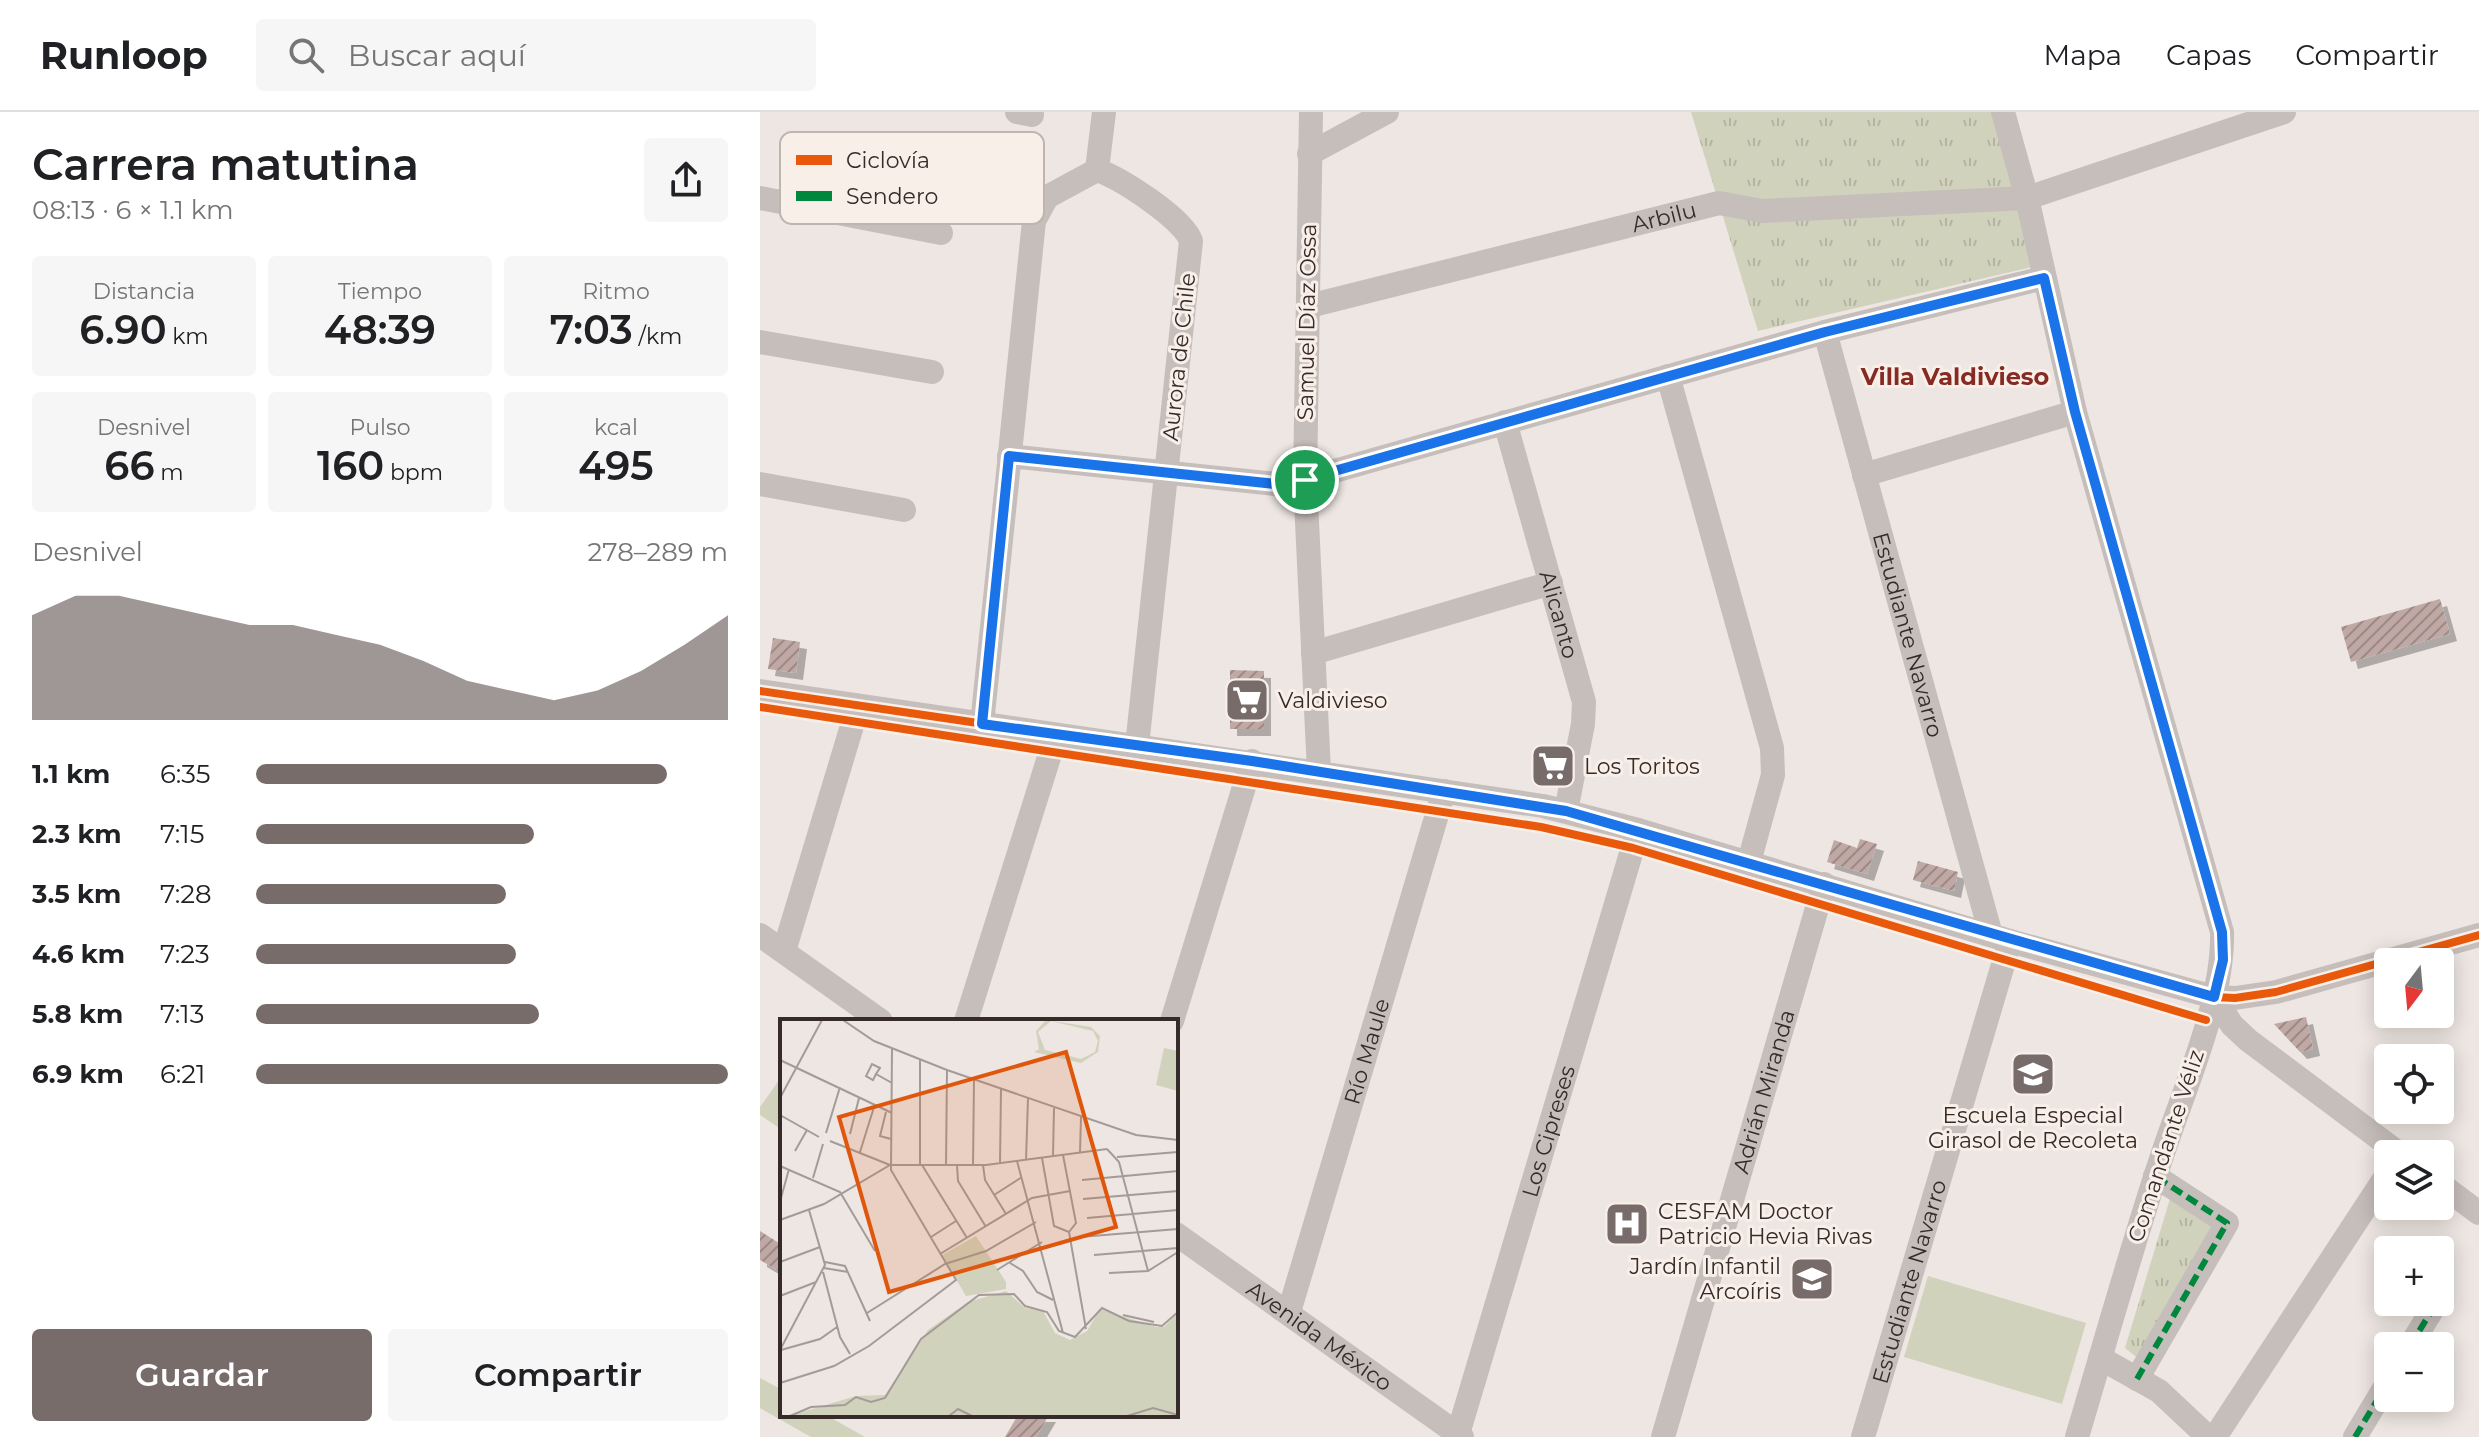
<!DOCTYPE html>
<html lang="es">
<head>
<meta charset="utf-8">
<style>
  :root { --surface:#fff; --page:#f6f6f6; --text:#202124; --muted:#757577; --line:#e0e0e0; --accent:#776c6a }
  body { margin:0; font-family:Montserrat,sans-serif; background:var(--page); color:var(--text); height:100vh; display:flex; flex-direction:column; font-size:30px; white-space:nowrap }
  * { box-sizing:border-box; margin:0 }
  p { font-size:26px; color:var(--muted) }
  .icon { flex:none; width:44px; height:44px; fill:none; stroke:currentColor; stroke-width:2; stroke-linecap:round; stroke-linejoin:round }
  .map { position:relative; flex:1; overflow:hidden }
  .panel { display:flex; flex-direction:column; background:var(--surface); width:760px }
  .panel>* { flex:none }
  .needle { width:52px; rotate:196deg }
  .buttons { position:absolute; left:1614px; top:836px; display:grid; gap:16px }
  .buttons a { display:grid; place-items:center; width:80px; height:80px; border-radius:8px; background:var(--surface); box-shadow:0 4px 20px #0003; font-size:40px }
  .pin { position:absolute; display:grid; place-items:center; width:68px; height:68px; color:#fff; margin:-34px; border:4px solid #fff; border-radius:50%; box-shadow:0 2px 8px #0007 }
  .round { display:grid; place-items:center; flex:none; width:84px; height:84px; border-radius:8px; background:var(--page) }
  .headline { display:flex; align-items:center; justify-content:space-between; height:136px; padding:0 32px }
  h1 { font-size:44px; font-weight:600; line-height:60px }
  .metrics { display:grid; grid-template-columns:repeat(3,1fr); gap:12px; height:136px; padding:8px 32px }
  .metrics div { display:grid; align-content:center; border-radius:8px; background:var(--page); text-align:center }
  .metrics b { font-size:40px; font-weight:600 }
  .metrics small { font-size:22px; font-weight:400 }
  .metrics p { font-size:22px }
  .chart { height:224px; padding:16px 32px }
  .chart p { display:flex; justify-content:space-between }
  .chart svg { width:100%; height:144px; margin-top:8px; fill:var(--accent); opacity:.7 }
  .cta { display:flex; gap:16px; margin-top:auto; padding:16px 32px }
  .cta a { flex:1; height:92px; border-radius:8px; background:var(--accent); color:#fff; font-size:32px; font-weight:600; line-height:92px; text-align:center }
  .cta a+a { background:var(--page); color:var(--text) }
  ul { padding:0 32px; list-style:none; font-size:26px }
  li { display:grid; grid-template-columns:128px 96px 1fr; align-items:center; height:60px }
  li i { height:20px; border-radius:10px; background:var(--accent) }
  header { display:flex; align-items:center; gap:48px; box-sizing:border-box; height:112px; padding:0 40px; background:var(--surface); border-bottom:2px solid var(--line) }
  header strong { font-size:38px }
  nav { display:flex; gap:44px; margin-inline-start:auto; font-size:28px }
  .search { width:560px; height:72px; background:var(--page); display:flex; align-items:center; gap:20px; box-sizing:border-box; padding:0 28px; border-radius:8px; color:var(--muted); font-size:30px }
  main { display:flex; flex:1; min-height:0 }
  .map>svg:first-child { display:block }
  .grass { fill:url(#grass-tufts) }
  .green { fill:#d1d2bc }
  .building { fill:url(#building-hatch); filter:url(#shadow) }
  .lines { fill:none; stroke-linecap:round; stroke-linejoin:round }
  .minor { stroke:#c6bebb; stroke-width:24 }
  .quiet { stroke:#00873e; stroke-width:6; stroke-dasharray:12 6; stroke-linecap:butt }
  .cycleway-casing { stroke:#f9efe9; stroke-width:13 }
  .cycleway { stroke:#e8590c; stroke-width:8 }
  .route-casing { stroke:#fff; stroke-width:16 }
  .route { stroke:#1a73e8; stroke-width:10 }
  .labels { text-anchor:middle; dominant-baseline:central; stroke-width:6; stroke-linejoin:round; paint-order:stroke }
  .street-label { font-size:22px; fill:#372b29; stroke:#f9efe9 }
  .poi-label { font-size:22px; fill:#372b29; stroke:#f9efe9; text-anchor:start }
  .neighbourhood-label { font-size:24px; font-weight:bold; fill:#852b23; stroke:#f9efe9 }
  .inset-road { fill:none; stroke:#a49b98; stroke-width:2 }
  .view { fill:#df570d; fill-opacity:0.15; stroke:#df570d; stroke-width:4 }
  .inset-edge { fill:none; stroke:#372b29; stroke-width:4 }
  .key { fill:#f9efe9; stroke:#bfb4af; stroke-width:2 }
  .key-label { font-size:22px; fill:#372b29 }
</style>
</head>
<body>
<header>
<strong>Runloop</strong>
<div class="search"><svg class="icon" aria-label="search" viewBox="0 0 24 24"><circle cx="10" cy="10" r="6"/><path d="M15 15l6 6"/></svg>Buscar aquí</div>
<nav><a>Mapa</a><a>Capas</a><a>Compartir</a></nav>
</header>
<main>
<section class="panel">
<div class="headline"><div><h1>Carrera matutina</h1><p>08:13 · 6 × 1.1 km</p></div><a class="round"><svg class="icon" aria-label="share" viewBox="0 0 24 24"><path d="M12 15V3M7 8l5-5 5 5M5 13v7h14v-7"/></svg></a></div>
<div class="metrics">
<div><p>Distancia</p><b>6.90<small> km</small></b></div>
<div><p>Tiempo</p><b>48:39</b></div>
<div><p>Ritmo</p><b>7:03<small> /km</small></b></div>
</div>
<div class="metrics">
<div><p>Desnivel</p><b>66<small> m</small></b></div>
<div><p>Pulso</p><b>160<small> bpm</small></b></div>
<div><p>kcal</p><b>495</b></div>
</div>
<div class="chart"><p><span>Desnivel</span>278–289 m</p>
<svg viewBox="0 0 160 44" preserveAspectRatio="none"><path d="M0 44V12L10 6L20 6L30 9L40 12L50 15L60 15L70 18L80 21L90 26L100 32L110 35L120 38L130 35L140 29L150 21L160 12V44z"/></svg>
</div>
<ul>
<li><b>1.1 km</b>6:35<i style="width:87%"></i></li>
<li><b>2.3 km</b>7:15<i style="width:59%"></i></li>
<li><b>3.5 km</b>7:28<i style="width:53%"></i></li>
<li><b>4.6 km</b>7:23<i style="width:55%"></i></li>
<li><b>5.8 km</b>7:13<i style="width:60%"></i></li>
<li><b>6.9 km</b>6:21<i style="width:100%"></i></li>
</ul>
<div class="cta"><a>Guardar</a><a>Compartir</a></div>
</section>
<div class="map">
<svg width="1719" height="1325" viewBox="0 0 1719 1325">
  <defs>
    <pattern id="grass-tufts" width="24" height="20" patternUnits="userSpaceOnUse" patternTransform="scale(2)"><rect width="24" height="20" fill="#d1d2bc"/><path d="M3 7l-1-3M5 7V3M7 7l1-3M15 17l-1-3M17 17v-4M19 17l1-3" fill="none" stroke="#b4b4a2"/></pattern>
    <pattern id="building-hatch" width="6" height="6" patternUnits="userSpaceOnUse" patternTransform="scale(2)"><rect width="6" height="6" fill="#c0a8a4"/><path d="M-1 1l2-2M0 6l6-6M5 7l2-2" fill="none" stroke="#9d8986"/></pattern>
    <filter id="shadow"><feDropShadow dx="7" dy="7" stdDeviation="0" flood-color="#0004"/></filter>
  </defs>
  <rect width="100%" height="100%" fill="#ede6e2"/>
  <g class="grass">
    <polygon points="931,0 1234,0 1276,154 998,219"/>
    <polygon points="1412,1080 1459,1112 1380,1248 1365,1236"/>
  </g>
  <g class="green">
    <polygon points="22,964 22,1018 0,1003 0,995"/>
    <polygon points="1168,1164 1326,1211 1302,1292 1144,1245"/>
    <polygon points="0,1266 22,1278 22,1303 66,1303 105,1325 51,1325 0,1296"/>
  </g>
  <g class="building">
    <polygon points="1680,487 1690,522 1591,550 1581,515"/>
    <polygon points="13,526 40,530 36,561 8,557"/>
    <polygon points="470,558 504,559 504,617 470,617"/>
    <polygon points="780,638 802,642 797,667 776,663"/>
    <polygon points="1100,727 1117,732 1107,762 1067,750 1074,728 1097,736"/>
    <polygon points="1158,749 1198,760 1194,779 1153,768"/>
    <polygon points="1546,905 1553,937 1540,940 1514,912"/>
    <polygon points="0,1119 22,1133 22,1161 0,1148"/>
    <polygon points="258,1303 289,1303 276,1325 245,1325"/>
  </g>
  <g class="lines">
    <g class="minor">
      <polyline points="257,0 272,3"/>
      <polyline points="551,0 545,368 559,660"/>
      <path d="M 1243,0 L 1267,86 L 1315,300 L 1462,820 C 1464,889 1424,977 1402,1044 C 1371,1137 1345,1231 1317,1325"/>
      <polyline points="549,42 627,0"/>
      <path d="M 337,58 C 360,66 423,106 431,129 L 377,634"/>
      <polyline points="337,58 344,0"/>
      <polyline points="0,86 181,121"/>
      <path id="s1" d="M 549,194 L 959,91 L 1002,99 L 1267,86 L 1524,0"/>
      <path id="s2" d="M 1065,220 L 1231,823"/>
      <polyline points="0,230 172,260"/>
      <polyline points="908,264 1012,636 1013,663 989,750"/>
      <path id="s3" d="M 745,310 L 824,590 L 823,612 L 806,699"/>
      <polyline points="249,344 525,373 1065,220 1284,166"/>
      <polyline points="1104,363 1315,300"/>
      <polyline points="0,372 144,398"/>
      <polyline points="553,541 791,471"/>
      <polyline points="0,579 783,694 878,718 1250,829 1454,885 1475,886 1516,880 1719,823"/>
      <polyline points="222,612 274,109 287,85 337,58"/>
      <polyline points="0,823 121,909"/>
      <polyline points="24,839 98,594"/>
      <polyline points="1454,885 1472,913 1488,928 1640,1042"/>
      <polyline points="206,909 296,623"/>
      <polyline points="412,909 492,649"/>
      <polyline points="1680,1072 1719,1101"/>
      <path id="s4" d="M 416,1122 L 702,1325"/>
      <path id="s5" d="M 529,1200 L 684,679"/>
      <polyline points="1650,1234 1677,1190"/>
      <polyline points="1340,1246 1399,1279 1448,1325"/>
      <polyline points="1377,1267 1467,1111 1395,1064"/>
      <path id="s6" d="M 698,1322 L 878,718"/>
      <path id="s7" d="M 903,1325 L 1064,772"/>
      <path id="s8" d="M 1103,1325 L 1250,829"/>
      <polyline points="1455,1325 1628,1061"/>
      <polyline points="1595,1325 1628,1270"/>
    </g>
    <g class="quiet">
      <polyline points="1650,1234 1677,1190"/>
      <polyline points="1377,1267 1467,1111 1395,1064"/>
      <polyline points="1595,1325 1628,1270"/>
    </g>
    <g class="cycleway-casing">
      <g id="cycleway">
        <polyline points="0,579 783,694 878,718 1250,829 1454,885 1475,886 1516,880 1719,823"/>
        <polyline points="0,595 781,715 873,736 1446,908"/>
      </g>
    </g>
    <use href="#cycleway" class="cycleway"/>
  </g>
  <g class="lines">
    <g class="route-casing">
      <polygon id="route" points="1284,166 1315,300 1462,820 1463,848 1454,885 806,699 492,649 222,612 249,344 525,373 1065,220"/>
    </g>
    <use href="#route" class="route"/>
  </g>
  <defs>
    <g id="supermarket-square" transform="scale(2.3)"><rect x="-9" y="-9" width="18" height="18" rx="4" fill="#776c6a" stroke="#f9efe9"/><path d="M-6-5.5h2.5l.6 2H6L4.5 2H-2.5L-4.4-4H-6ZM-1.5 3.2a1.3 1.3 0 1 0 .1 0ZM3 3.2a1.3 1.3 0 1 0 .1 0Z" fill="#fff"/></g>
    <g id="school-square" transform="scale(2.3)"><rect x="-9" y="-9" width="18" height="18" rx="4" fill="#776c6a" stroke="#f9efe9"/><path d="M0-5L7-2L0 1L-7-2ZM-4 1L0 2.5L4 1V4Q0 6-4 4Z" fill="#fff"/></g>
    <g id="hospital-square" transform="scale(2.3)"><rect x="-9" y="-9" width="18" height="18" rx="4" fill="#776c6a" stroke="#f9efe9"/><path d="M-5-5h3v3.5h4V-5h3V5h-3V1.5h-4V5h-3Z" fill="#fff"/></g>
  </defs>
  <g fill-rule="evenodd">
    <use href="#supermarket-square" x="487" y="588"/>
    <use href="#supermarket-square" x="793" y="654"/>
    <use href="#school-square" x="1273" y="962"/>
    <use href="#hospital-square" x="867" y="1112"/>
    <use href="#school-square" x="1052" y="1167"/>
  </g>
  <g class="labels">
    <g class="street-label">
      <text stroke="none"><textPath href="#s1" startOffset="366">Arbilu</textPath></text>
      <text transform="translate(547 210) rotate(-89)">Samuel Díaz Ossa</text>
      <text transform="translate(419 245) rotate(-84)">Aurora de Chile</text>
      <text stroke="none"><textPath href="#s3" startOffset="200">Alicanto</textPath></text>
      <text stroke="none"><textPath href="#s2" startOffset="314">Estudiante Navarro</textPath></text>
      <text stroke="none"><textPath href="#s5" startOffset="272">Río Maule</textPath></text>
      <text stroke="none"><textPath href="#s7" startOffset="360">Adrián Miranda</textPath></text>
      <text stroke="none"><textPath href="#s6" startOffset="316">Los Cipreses</textPath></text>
      <text transform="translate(1406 1034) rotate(-72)">Comandante Véliz</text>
      <text stroke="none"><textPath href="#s8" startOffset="162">Estudiante Navarro</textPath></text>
      <text stroke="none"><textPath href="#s4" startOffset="176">Avenida México</textPath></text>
    </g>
    <g class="poi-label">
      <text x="518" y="588">Valdivieso</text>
      <text x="824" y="654">Los Toritos</text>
      <text x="1273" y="1003" text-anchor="middle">Escuela Especial<tspan x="1273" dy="25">Girasol de Recoleta</tspan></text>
      <text x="898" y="1099">CESFAM Doctor<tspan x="898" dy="25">Patricio Hevia Rivas</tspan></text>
      <text x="1021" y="1154" text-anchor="end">Jardín Infantil<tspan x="1021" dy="25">Arcoíris</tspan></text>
    </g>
    <g class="neighbourhood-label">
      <text x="1195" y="264">Villa Valdivieso</text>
    </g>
  </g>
  <g transform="translate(20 907)">
    <rect width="398" height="398" fill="#ede6e2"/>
    <path d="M 196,217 L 226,263 L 226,270 L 186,277 L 162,236 Z" fill="#d1d2bc"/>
    <path d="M 266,1 L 311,8 L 320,17 L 318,33 L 301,44 L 254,33 L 259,30 L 256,12 ZM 271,2 L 313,12 L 318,22 L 315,33 L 301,40 L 265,31 L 258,13 ZM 384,29 L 398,32 L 398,72 L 376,66 ZM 226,272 L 245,289 L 263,292 L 275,314 L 290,321 L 307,312 L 320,290 L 376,308 L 384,308 L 398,294 L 398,397 L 9,397 L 76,377 L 105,376 L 148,311 L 188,283 Z" fill="#d1d2bc" fill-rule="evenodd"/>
    <path class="inset-road" d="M 63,1 L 94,22 L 167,51 L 356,116 L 398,121M 0,41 L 112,94M 96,55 L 93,61 L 86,57 L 92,45 L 100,49 L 96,55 L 112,64M 0,79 L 42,1M 106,93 L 100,117 L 111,120M 0,96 L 39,118M 46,114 L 60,68M 70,115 L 79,79M 50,122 L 110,146M 327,130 L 339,143 L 368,252M 15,132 L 27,111M 80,133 L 94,88M 300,133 L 301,98M 283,136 L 296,204 L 289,213M 273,137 L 274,89M 337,138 L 398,133M 262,139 L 274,207 L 289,213M 246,141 L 248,79M 237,142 L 283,314M 220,144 L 221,70M 140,146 L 140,41M 142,146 L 187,219M 166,146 L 167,51M 177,146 L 178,162 L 206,208M 203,146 L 205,161 L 226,195M 0,147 L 60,173 L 95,232M 193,147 L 194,60M 33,159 L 43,125M 302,161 L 398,152M 214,176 L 242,158M 1,179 L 9,150M 303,180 L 398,172M 307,199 L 398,191M 0,201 L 44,185 L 110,146 L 206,146 L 327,130M 289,213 L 306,310M 151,218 L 176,202M 300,218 L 398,210M 160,235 L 252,179 L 290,172M 314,236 L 398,229M 0,243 L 40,228M 45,243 L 65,247 L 90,302M 230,244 L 243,252 L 257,273 L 273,281M 44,249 L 68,253M 217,251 L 262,223M 43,253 L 60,318 L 70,335M 329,254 L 368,252 L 398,233M 0,277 L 36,263M 87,294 L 165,245 L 206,232 L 256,203M 343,296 L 374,303M 0,331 L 45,246 L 29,191M 1,331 L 40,320 L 57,308M 0,364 L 54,347 L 89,327 L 176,261 L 111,151 L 112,29M 10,397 L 31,388 L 65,386 L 76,378 L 91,383 L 105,379 L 141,320 L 199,276 L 234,275 L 245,287 L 267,293 L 279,312 L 295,318 L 322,289 L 349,302 L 382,307 L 398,293M 169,397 L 178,390 L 192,397M 347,397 L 373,389 L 398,396"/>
    <path class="view" d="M 286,33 L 336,208 L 109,273 L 59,98 Z"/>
    <rect width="398" height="398" class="inset-edge"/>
  </g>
  <rect x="20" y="20" width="264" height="92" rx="12" class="key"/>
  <rect x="36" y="43" width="36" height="10" fill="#e8590c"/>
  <rect x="36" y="79" width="36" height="10" fill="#00873e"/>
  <g class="key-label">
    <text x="86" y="56">Ciclovía</text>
    <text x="86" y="92">Sendero</text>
  </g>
</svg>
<div class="buttons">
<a><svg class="needle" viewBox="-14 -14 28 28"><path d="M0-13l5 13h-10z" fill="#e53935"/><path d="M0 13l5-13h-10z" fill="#757577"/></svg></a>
<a><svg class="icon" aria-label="locate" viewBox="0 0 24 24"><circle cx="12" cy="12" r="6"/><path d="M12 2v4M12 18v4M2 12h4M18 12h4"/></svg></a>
<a><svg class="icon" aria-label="layers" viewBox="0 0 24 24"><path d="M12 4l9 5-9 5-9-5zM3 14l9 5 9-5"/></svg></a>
<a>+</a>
<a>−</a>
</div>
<div class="pin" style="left:545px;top:368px;background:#1e9e55"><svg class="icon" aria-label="arrive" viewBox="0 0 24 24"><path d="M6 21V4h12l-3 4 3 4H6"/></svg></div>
</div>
</main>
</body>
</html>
